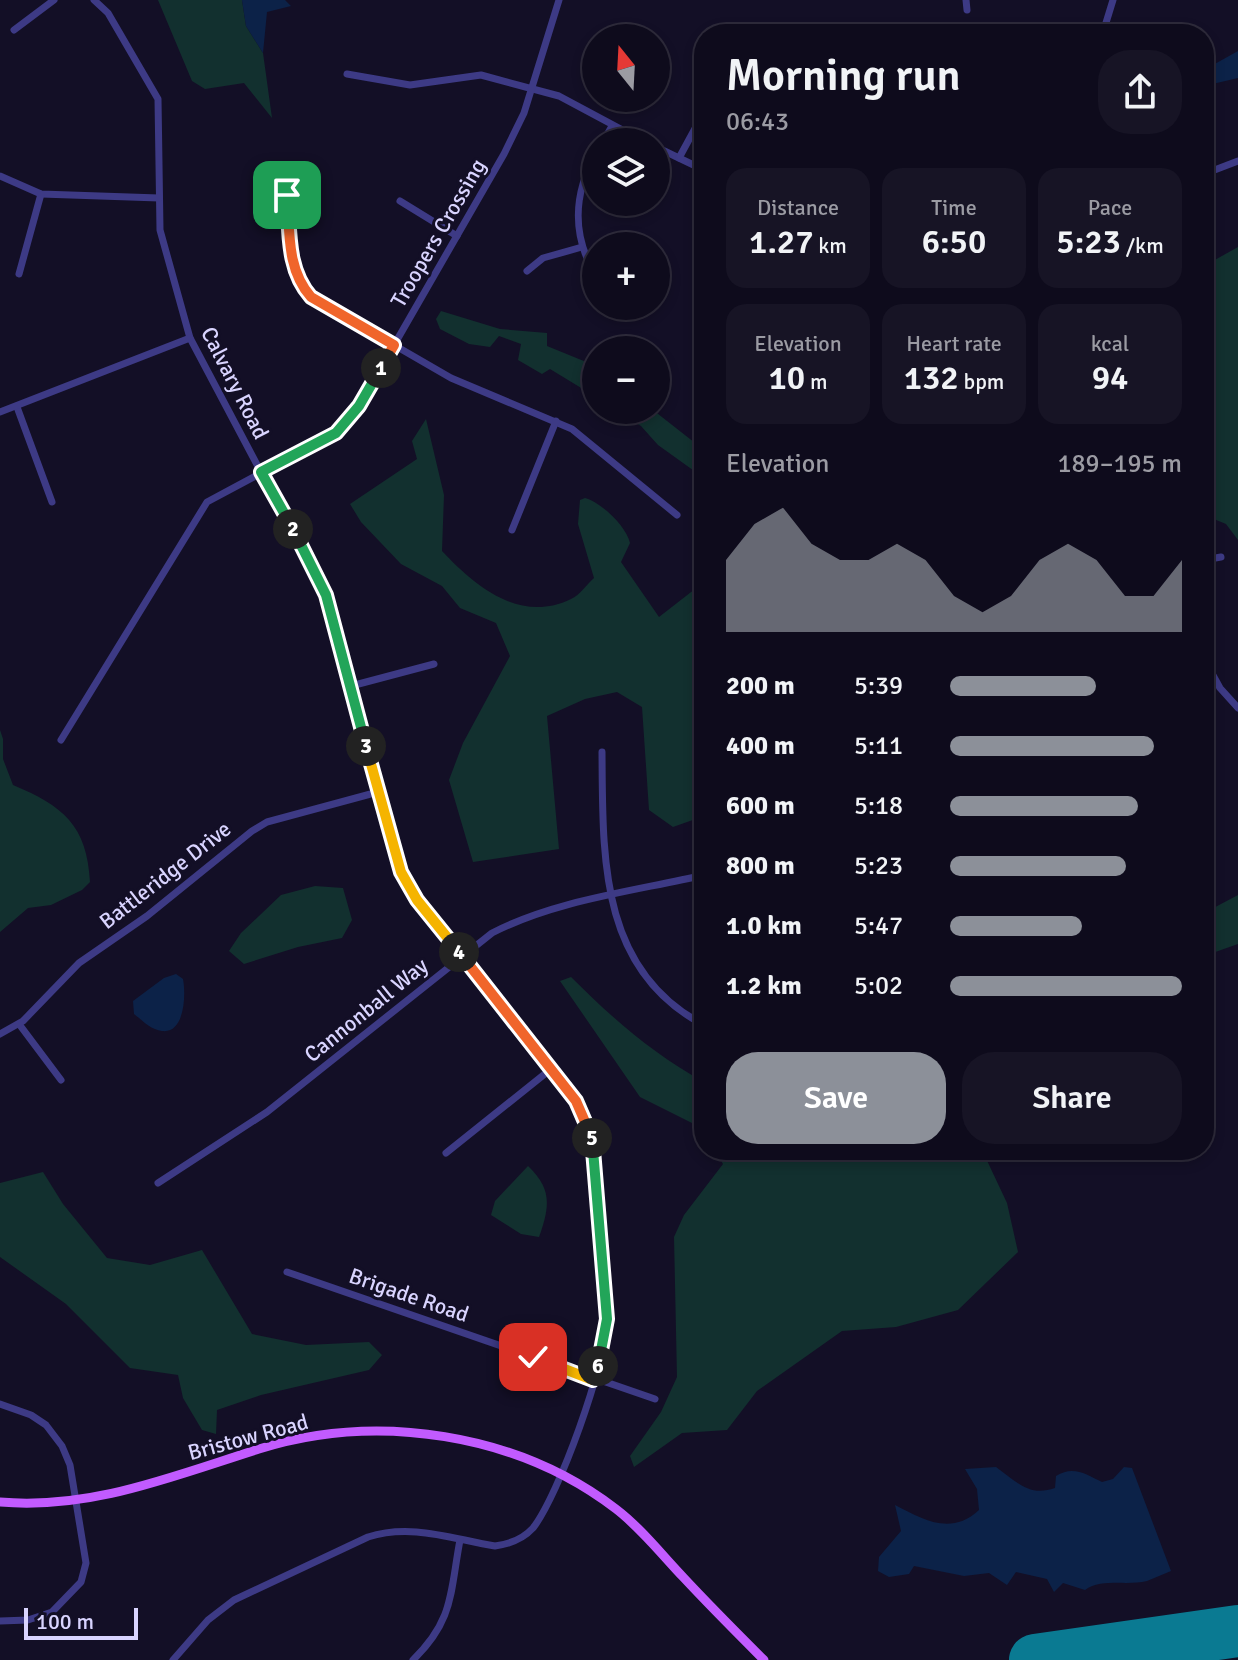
<!DOCTYPE html>
<html lang="en">
<head>
<meta charset="utf-8">
<style>
  :root { --surface:#0e0b1c; --page:#171425; --text:#f1f3f6; --muted:#9b9ba3; --line:#2e2b3b; --accent:#8c9099 }
  body { margin:0; font-family:Signika,sans-serif; background:var(--page); color:var(--text); height:100vh; display:flex; flex-direction:column; font-size:30px; white-space:nowrap }
  * { box-sizing:border-box; margin:0 }
  p { font-size:26px; color:var(--muted) }
  .icon { flex:none; width:44px; height:44px; fill:none; stroke:currentColor; stroke-width:2; stroke-linecap:round; stroke-linejoin:round }
  .map { position:relative; flex:1; overflow:hidden }
  .details { position:absolute; left:694px; top:24px; width:520px; height:1136px; display:flex; flex-direction:column; background:var(--surface); border-radius:32px; box-shadow:0 4px 12px #0003,0 0 0 2px var(--line) }
  .details>* { flex:none }
  .needle { width:52px; rotate:342deg }
  .controls { position:absolute; left:582px; top:24px; display:grid; gap:16px }
  .controls a { display:grid; place-items:center; width:88px; height:88px; border-radius:50%; background:var(--surface); box-shadow:0 4px 12px #0003,0 0 0 2px var(--line); font-size:40px }
  .scale { position:absolute; left:24px; bottom:20px; width:114px; box-sizing:border-box; padding-left:8px; border:4px solid #d9d4ff; border-top:0; font-size:22px; line-height:28px; white-space:nowrap; color:#d9d4ff; -webkit-text-stroke:6px #130f26; paint-order:stroke }
  .pin { position:absolute; display:grid; place-items:center; width:68px; height:68px; color:#fff; margin:-34px; border-radius:16px; box-shadow:0 4px 12px #0006 }
  .km { position:absolute; width:40px; height:40px; margin:-20px; border-radius:50%; background:#222; color:#fff; font-size:22px; line-height:40px; text-align:center }
  .round { display:grid; place-items:center; flex:none; width:84px; height:84px; border-radius:32px; background:var(--page) }
  .overview { display:flex; align-items:center; justify-content:space-between; height:136px; padding:0 32px }
  h1 { font-size:44px; font-weight:600; line-height:60px }
  .figures { display:grid; grid-template-columns:repeat(3,1fr); gap:12px; height:136px; padding:8px 32px }
  .figures div { display:grid; align-content:center; border-radius:20px; background:var(--page); text-align:center }
  .figures b { font-size:34px; font-weight:600 }
  .figures small { font-size:22px; font-weight:400 }
  .figures p { font-size:22px }
  .chart { height:224px; padding:16px 32px }
  .chart p { display:flex; justify-content:space-between }
  .chart svg { width:100%; height:144px; margin-top:8px; fill:var(--accent); opacity:.7 }
  .action { display:flex; gap:16px; margin-top:auto; padding:16px 32px }
  .action a { flex:1; height:92px; border-radius:32px; background:var(--accent); color:#fff; font-size:32px; font-weight:600; line-height:92px; text-align:center }
  .action a+a { background:var(--page); color:var(--text) }
  ul { padding:0 32px; list-style:none; font-size:26px }
  li { display:grid; grid-template-columns:128px 96px 1fr; align-items:center; height:60px }
  li i { height:20px; border-radius:10px; background:var(--accent) }
  .map>svg:first-child { display:block }
  .green { fill:#12302f }
  .water { fill:#0c2248 }
  .lines { fill:none; stroke-linecap:round; stroke-linejoin:round }
  .runway { stroke:#0a7a92; stroke-width:52 }
  .minor { stroke:#3d3a85; stroke-width:7 }
  .major { stroke:#c25bff; stroke-width:9 }
  .split-1-casing { stroke:#fff; stroke-width:16 }
  .split-2-casing { stroke:#fff; stroke-width:16 }
  .split-3-casing { stroke:#fff; stroke-width:16 }
  .split-4-casing { stroke:#fff; stroke-width:16 }
  .split-5-casing { stroke:#fff; stroke-width:16 }
  .split-6-casing { stroke:#fff; stroke-width:16 }
  .split-7-casing { stroke:#fff; stroke-width:16 }
  .split-1 { stroke:#f0652b; stroke-width:10 }
  .split-2 { stroke:#22a559; stroke-width:10 }
  .split-3 { stroke:#22a559; stroke-width:10 }
  .split-4 { stroke:#f5b400; stroke-width:10 }
  .split-5 { stroke:#f0652b; stroke-width:10 }
  .split-6 { stroke:#22a559; stroke-width:10 }
  .split-7 { stroke:#f5b400; stroke-width:10 }
  .labels { text-anchor:middle; dominant-baseline:central; stroke-width:6; stroke-linejoin:round; paint-order:stroke }
  .street-label { font-size:22px; fill:#d9d4ff; stroke:#130f26 }
</style>
</head>
<body>
<div class="map">
<svg width="1238" height="1660" viewBox="0 0 1238 1660">
  <rect width="100%" height="100%" fill="#130f26"/>
  <g class="green">
    <polygon points="158,0 242,0 246,26 263,53 272,118 244,83 205,89 192,81"/>
    <polygon points="1238,247 1238,540 1226,524 1204,515 1204,266"/>
    <polygon points="441,311 500,329 547,333 547,346 596,366 596,397 550,369 542,374 518,360 521,344 499,336 490,347 469,344 440,329 436,319"/>
    <polygon points="616,410 653,410 704,450 704,478 658,445 641,426"/>
    <path d="M 426,419 L 444,495 L 442,551 C 475,586 520,624 571,599 C 580,595 587,584 594,578 L 578,524 L 580,500 L 585,498 C 602,503 626,526 630,543 L 621,562 L 659,617 L 704,582 L 704,816 L 673,827 L 649,810 L 642,707 L 617,692 L 585,699 L 547,716 L 559,849 L 473,862 L 449,780 L 463,743 L 510,656 L 496,623 L 460,608 L 442,586 L 401,564 L 361,522 L 350,504 L 417,459 L 412,441 Z"/>
    <path d="M 0,730 L 3,739 L 3,759 L 13,785 C 63,806 87,825 90,882 L 82,890 L 51,905 L 28,908 L 0,932 Z"/>
    <polygon points="315,886 343,888 352,920 342,938 298,947 244,964 229,951 241,933 281,895"/>
    <polygon points="1238,895 1238,944 1204,956 1204,913"/>
    <path d="M 571,977 C 612,1018 653,1054 704,1082 L 704,1132 L 700,1127 L 640,1097 L 560,981 Z"/>
    <polygon points="715,1150 982,1150 1007,1203 1018,1252 958,1310 896,1327 842,1331 757,1391 727,1430 682,1433 634,1467 630,1456 661,1412 677,1377 674,1237 684,1215 723,1164"/>
    <path d="M 528,1166 C 552,1189 550,1206 539,1237 L 521,1234 L 491,1215 L 495,1201 Z"/>
    <polygon points="43,1172 63,1204 107,1258 150,1265 202,1250 252,1334 306,1345 369,1342 382,1355 369,1370 261,1395 217,1410 216,1434 202,1430 183,1398 178,1375 130,1368 66,1304 0,1257 0,1183"/>
  </g>
  <g class="water">
    <polygon points="242,0 285,0 291,6 267,12 263,53 246,26"/>
    <polygon points="1238,51 1238,78 1204,86 1204,70"/>
    <path d="M 176,974 L 183,979 C 186,994 185,1034 162,1031 C 151,1030 142,1020 134,1014 L 133,1001 L 164,978 Z"/>
    <path d="M 996,1467 C 1017,1482 1029,1497 1055,1488 L 1056,1476 C 1073,1465 1086,1474 1102,1482 L 1113,1479 L 1124,1467 L 1132,1468 L 1171,1571 C 1163,1574 1155,1578 1147,1581 C 1128,1586 1101,1578 1085,1590 L 1063,1583 L 1054,1592 L 1047,1579 L 1016,1572 L 1007,1585 L 989,1573 L 964,1576 L 914,1566 L 909,1574 L 889,1577 L 878,1571 L 879,1557 L 901,1531 L 895,1505 C 924,1520 951,1536 979,1510 L 977,1489 L 965,1469 Z"/>
  </g>
  <g class="lines">
    <polyline class="runway" points="1035,1660 1238,1631"/>
    <g class="minor">
      <path d="M 94,0 L 108,13 L 158,99 L 160,230 L 190,338 L 326,595 L 390,840 L 401,872 L 417,900 L 576,1101 L 594,1149 C 599,1205 609,1264 607,1321 C 606,1363 559,1495 533,1528 C 523,1539 510,1544 495,1546 C 452,1539 411,1523 368,1537 L 234,1600 L 208,1620 L 173,1660"/>
      <polyline points="966,0 967,10"/>
      <polyline points="1105,26 1113,0"/>
      <polyline points="14,30 54,0"/>
      <polyline points="347,74 410,85 481,75 559,96 645,142"/>
      <polyline points="603,142 612,126"/>
      <polyline points="656,147 704,170"/>
      <path d="M 596,154 C 573,194 572,236 596,276"/>
      <polyline points="679,158 704,112"/>
      <polyline points="1204,174 1238,161"/>
      <polyline points="0,176 41,194 159,198"/>
      <polyline points="287,195 294,272 311,297 451,378 572,429 677,515"/>
      <polyline points="400,201 457,236"/>
      <polyline points="527,271 543,258 582,247"/>
      <polyline points="19,274 41,194"/>
      <polyline points="17,407 52,502"/>
      <polyline points="0,412 190,338"/>
      <polyline points="512,530 556,421"/>
      <polyline points="1204,560 1221,557"/>
      <polyline points="1204,659 1220,688 1238,708"/>
      <polyline points="351,686 434,664"/>
      <polyline points="61,740 207,502 336,433 359,406 504,154 524,113 559,0"/>
      <path d="M 602,752 C 603,854 598,970 704,1025"/>
      <polyline points="19,1024 61,1080"/>
      <polyline points="0,1034 23,1021 79,963 147,916 252,831 267,822 378,792"/>
      <polyline points="446,1153 551,1069"/>
      <path d="M 158,1183 L 267,1112 L 492,933 C 556,900 635,891 704,875"/>
      <polyline points="287,1272 655,1399"/>
      <polyline points="0,1404 31,1415 46,1425 62,1446 70,1465 86,1563 81,1582 52,1612 28,1620 0,1621"/>
      <path d="M 413,1660 C 454,1620 450,1593 460,1540"/>
    </g>
    <path class="major" d="M 0,1502 C 91,1510 173,1476 259,1449 C 377,1412 517,1433 616,1509 C 641,1528 662,1555 684,1578 C 710,1606 737,1633 764,1660"/>
  </g>
  <g class="lines">
    <g class="split-1-casing">
      <path id="split-1" d="M 287,195 C 290,230 286,269 311,297 L 394,345 L 381,368"/>
    </g>
    <g class="split-2-casing">
      <polyline id="split-2" points="293,529 261,472 336,433 359,406 381,368"/>
    </g>
    <g class="split-3-casing">
      <polyline id="split-3" points="293,529 326,595 366,746"/>
    </g>
    <g class="split-4-casing">
      <polyline id="split-4" points="366,746 401,872 417,900 459,952"/>
    </g>
    <g class="split-5-casing">
      <polyline id="split-5" points="459,952 576,1101 592,1138"/>
    </g>
    <g class="split-6-casing">
      <polyline id="split-6" points="592,1138 607,1319 598,1366"/>
    </g>
    <g class="split-7-casing">
      <polyline id="split-7" points="533,1357 593,1380 598,1366"/>
    </g>
    <use href="#split-1" class="split-1"/>
    <use href="#split-2" class="split-2"/>
    <use href="#split-3" class="split-3"/>
    <use href="#split-4" class="split-4"/>
    <use href="#split-5" class="split-5"/>
    <use href="#split-6" class="split-6"/>
    <use href="#split-7" class="split-7"/>
  </g>
  <g class="labels">
    <g class="street-label">
      <text transform="translate(438 233) rotate(-60)">Troopers Crossing</text>
      <text transform="translate(235 383) rotate(63)">Calvary Road</text>
      <text transform="translate(165 875) rotate(-38)">Battleridge Drive</text>
      <text transform="translate(366 1010) rotate(-39)">Cannonball Way</text>
      <text transform="translate(409 1295) rotate(19)">Brigade Road</text>
      <text transform="translate(248 1437) rotate(-15)">Bristow Road</text>
    </g>
  </g>
</svg>
<div class="controls">
<a><svg class="needle" viewBox="-14 -14 28 28"><path d="M0-13l5 13h-10z" fill="#e53935"/><path d="M0 13l5-13h-10z" fill="#9b9ba3"/></svg></a>
<a><svg class="icon" aria-label="layers" viewBox="0 0 24 24"><path d="M12 4l9 5-9 5-9-5zM3 14l9 5 9-5"/></svg></a>
<a>+</a>
<a>−</a>
</div>
<div class="scale">100 m</div>
<div class="pin" style="left:287px;top:195px;background:#1e9e55"><svg class="icon" aria-label="arrive" viewBox="0 0 24 24"><path d="M6 21V4h12l-3 4 3 4H6"/></svg></div>
<div class="pin" style="left:533px;top:1357px;background:#d93025"><svg class="icon" aria-label="check" viewBox="0 0 24 24"><path d="M5 12l5 5 9-10"/></svg></div>
<b class="km" style="left:381px;top:368px">1</b>
<b class="km" style="left:293px;top:529px">2</b>
<b class="km" style="left:366px;top:746px">3</b>
<b class="km" style="left:459px;top:952px">4</b>
<b class="km" style="left:592px;top:1138px">5</b>
<b class="km" style="left:598px;top:1366px">6</b>
<section class="details">
<div class="overview"><div><h1>Morning run</h1><p>06:43</p></div><a class="round"><svg class="icon" aria-label="share" viewBox="0 0 24 24"><path d="M12 15V3M7 8l5-5 5 5M5 13v7h14v-7"/></svg></a></div>
<div class="figures">
<div><p>Distance</p><b>1.27<small> km</small></b></div>
<div><p>Time</p><b>6:50</b></div>
<div><p>Pace</p><b>5:23<small> /km</small></b></div>
</div>
<div class="figures">
<div><p>Elevation</p><b>10<small> m</small></b></div>
<div><p>Heart rate</p><b>132<small> bpm</small></b></div>
<div><p>kcal</p><b>94</b></div>
</div>
<div class="chart"><p><span>Elevation</span>189–195 m</p>
<svg viewBox="0 0 160 44" preserveAspectRatio="none"><path d="M0 44V22L10 11L20 6L30 17L40 22L50 22L60 17L70 22L80 33L90 38L100 33L110 22L120 17L130 22L140 33L150 33L160 22V44z"/></svg>
</div>
<ul>
<li><b>200 m</b>5:39<i style="width:63%"></i></li>
<li><b>400 m</b>5:11<i style="width:88%"></i></li>
<li><b>600 m</b>5:18<i style="width:81%"></i></li>
<li><b>800 m</b>5:23<i style="width:76%"></i></li>
<li><b>1.0 km</b>5:47<i style="width:57%"></i></li>
<li><b>1.2 km</b>5:02<i style="width:100%"></i></li>
</ul>
<div class="action"><a>Save</a><a>Share</a></div>
</section>
</div>
</body>
</html>
